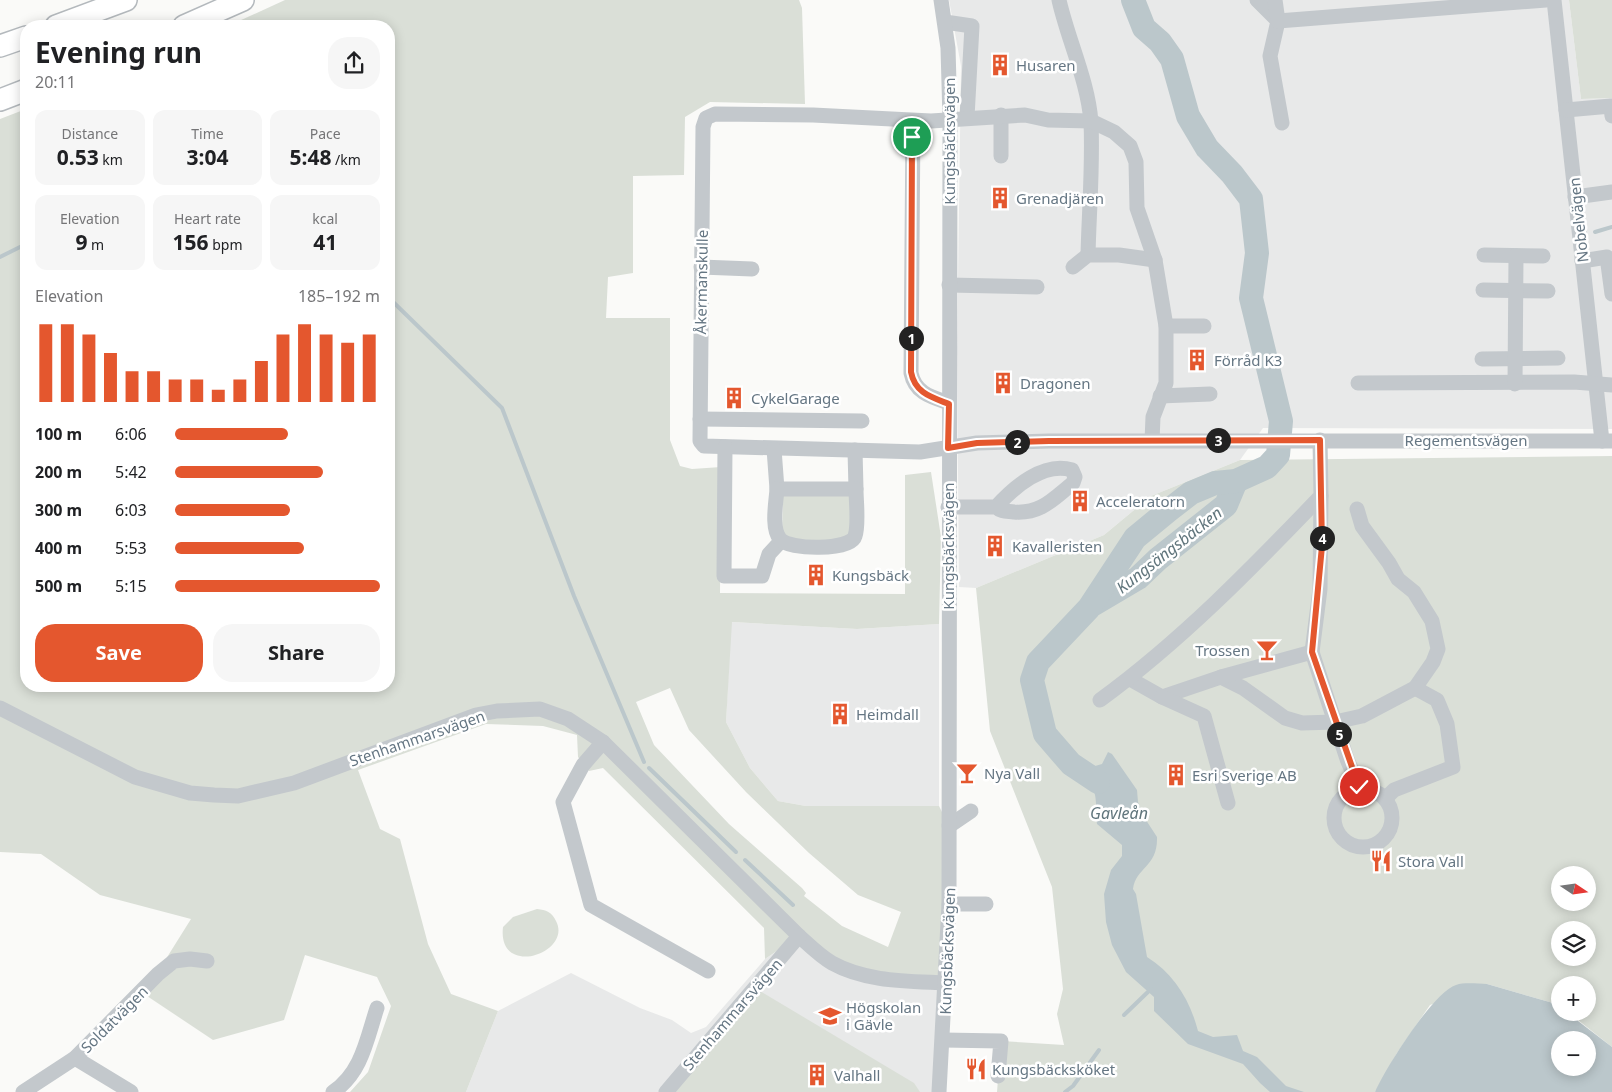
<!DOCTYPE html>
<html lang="en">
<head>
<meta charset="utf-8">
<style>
  :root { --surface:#fff; --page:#f6f6f6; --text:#202124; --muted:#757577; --accent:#e4572e }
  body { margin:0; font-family:"Noto Sans",sans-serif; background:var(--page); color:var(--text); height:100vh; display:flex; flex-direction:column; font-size:19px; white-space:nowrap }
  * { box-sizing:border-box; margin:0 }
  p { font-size:16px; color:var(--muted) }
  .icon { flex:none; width:28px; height:28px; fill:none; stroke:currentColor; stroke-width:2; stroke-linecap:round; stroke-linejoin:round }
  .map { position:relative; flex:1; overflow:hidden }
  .details { position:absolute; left:20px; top:20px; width:375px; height:672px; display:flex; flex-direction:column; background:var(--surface); border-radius:20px; box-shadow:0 2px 12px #0003 }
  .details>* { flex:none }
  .needle { width:32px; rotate:103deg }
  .buttons { position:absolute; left:1551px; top:866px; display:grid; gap:10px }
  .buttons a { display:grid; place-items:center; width:45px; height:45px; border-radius:50%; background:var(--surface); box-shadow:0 2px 12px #0003; font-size:25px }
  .pin { position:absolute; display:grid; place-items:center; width:42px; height:42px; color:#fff; margin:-21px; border:2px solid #fff; border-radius:50%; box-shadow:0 1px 5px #0007 }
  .km { position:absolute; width:25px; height:25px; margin:-12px; border-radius:50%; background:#222; color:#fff; font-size:14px; line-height:25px; text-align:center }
  .round { display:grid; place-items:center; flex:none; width:52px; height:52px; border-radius:20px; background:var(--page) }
  .head { display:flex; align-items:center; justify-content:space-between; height:85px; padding:0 15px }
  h1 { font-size:28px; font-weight:700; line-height:38px }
  .figures { display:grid; grid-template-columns:repeat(3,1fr); gap:8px; height:85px; padding:5px 15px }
  .figures div { display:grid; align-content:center; border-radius:12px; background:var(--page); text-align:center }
  .figures b { font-size:21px; font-weight:700 }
  .figures small { font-size:14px; font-weight:400 }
  .figures p { font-size:14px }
  .chart { height:140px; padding:10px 15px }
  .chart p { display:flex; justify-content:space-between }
  .chart svg { width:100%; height:90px; margin-top:5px; stroke:var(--accent); stroke-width:6 }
  .cta { display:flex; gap:10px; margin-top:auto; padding:10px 15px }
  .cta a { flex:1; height:58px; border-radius:20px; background:var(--accent); color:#fff; font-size:20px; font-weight:700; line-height:58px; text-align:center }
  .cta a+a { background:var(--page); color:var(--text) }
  ul { padding:0 15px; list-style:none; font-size:16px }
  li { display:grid; grid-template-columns:80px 60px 1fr; align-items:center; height:38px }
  li i { height:12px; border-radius:6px; background:var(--accent) }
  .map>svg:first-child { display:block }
  .built { fill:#e8e9e9 }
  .green { fill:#dadfd7; fill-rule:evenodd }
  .water { fill:#bbc7cb; fill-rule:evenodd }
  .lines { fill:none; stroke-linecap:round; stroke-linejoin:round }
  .stream { stroke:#bbc7cb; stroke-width:4 }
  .river { stroke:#bbc7cb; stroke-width:24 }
  .highway-casing { stroke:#b4b9bd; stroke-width:24 }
  .minor { stroke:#c3c8cc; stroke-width:15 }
  .highway { stroke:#fff; stroke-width:21 }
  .route-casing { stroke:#fff; stroke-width:10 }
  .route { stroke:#e4572e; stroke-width:6 }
  .labels { text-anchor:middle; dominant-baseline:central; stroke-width:5; stroke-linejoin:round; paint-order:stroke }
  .poi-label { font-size:15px; fill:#657683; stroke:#fff; text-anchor:start }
  .street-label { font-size:15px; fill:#657683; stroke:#fff }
  .water-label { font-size:16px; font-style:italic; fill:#60757c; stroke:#fff }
</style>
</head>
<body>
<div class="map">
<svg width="1612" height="1092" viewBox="0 0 1612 1092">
  <rect width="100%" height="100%" fill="#fafaf8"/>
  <g class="built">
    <polygon points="949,0 1569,0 1581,99 1612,98 1612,429 1263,428 1240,460 1151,496 1104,535 976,588 959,587 957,350 961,66"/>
    <polygon points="731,622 857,629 939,624 939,806 806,806 778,801 750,768 726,722"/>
    <polygon points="799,936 946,983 937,1092 466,1092 498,1011 571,973 640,1008 672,1020 691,1033 706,1027 765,959"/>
  </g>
  <g class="green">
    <path d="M 285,0 L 799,0 L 802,8 L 805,104 L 710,102 L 685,117 L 684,175 L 633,176 L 633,273 L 608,277 L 606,318 L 670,318 L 670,440 L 680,466 L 692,469 L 721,467 L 720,593 L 905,594 L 905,475 L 931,472 L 941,537 L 939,624 L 857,629 L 732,622 L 726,722 L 750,768 L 778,801 L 806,806 L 939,806 L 949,826 L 946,983 L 868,976 L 799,936 L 765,959 L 764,928 L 603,768 L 589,771 L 578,757 L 577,735 L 543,726 L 486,724 L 358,770 L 380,829 L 400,839 L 428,944 L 451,994 L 498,1011 L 466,1092 L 350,1092 L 368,1072 L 391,1006 L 377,977 L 305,955 L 284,1020 L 213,1040 L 144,994 L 191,919 L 100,895 L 41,854 L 0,852 L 0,119 L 26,109 L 26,686 L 389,686 L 389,26 L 228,26 ZM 670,688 L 689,730 L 746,792 L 809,853 L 858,895 L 901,912 L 888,947 L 842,926 L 804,896 L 806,893 L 802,888 L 729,824 L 654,745 L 636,702 Z"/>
    <polygon points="1569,0 1612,0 1612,98 1581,99"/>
    <path d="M 1612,456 L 1612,1047 L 1578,1020 L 1576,1013 L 1588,1012 L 1588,985 L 1560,985 L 1560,1005 L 1487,984 L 1430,1005 L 1397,1053 L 1375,1092 L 997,1092 L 1001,1041 L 1064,1045 L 1057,1014 L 1063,989 L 1052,887 L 990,731 L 976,588 L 1104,535 L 1151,496 L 1240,460 ZM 1560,875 L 1588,875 L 1588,902 L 1560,902 ZM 1560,930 L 1588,930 L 1588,958 L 1560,958 Z"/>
    <polygon points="847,493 854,502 851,535 840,542 795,541 782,533 783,496"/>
    <path d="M 537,909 C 546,910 552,912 556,921 C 573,953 497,979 503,927 L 513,917 Z"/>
    <polygon points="755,988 914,1083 920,1092 666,1092"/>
  </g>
  <g class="water">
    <path d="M 1108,752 L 1112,754 L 1137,790 L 1138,802 L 1144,817 L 1157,837 C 1158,867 1136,867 1133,889 L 1136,894 L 1147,957 C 1174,974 1190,1000 1198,1031 L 1213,1037 L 1237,1035 L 1243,1051 L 1257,1057 L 1286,1086 L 1304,1092 L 1270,1092 L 1260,1083 L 1243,1064 L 1188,1044 L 1154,1011 L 1154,997 L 1126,972 L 1112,945 L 1106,922 L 1104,894 L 1111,870 L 1122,856 L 1122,845 L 1097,824 C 1095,786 1100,788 1064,770 L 1075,759 L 1095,766 L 1102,764 Z"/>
    <path d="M 1487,984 L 1560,1005 L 1560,1012 L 1576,1013 L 1578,1021 L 1612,1047 L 1612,1092 L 1375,1092 C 1385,1069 1433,992 1456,985 C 1465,982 1478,984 1487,984 ZM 1560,1040 L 1588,1040 L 1588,1068 L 1560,1068 Z"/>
  </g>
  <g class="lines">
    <g class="stream">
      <polyline points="1595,232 1612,227"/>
      <polyline points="0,257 26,244"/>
      <polyline points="389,298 502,408 574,596 644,762"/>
      <polyline points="649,768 736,852"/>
      <polyline points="745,860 793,905"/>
      <polyline points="1124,1015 1151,989"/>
      <polyline points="1065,1092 1073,1086 1099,1050"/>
    </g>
    <g class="river">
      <polyline points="1094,604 1138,578 1158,559 1226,505 1236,481"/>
      <polyline points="1098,782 1071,764 1045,734 1032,680 1038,662 1089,608 1135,538 1169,510 1191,493 1215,483 1236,481 1267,467 1278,455 1281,421 1251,298 1257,253 1251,199 1232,174 1207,148 1188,116 1172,59 1160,42 1144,28 1133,0"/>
    </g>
    <g class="highway-casing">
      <g id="highway">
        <polyline points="56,26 126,0"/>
        <polyline points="184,26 243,0"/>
        <polyline points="0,46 26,37"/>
        <polyline points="0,100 26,90"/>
      </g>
    </g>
    <g class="minor">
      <path d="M 1059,0 C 1068,40 1088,81 1091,122 C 1093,166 1089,211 1088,255"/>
      <polyline points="1257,0 1278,21 1270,56 1282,123"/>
      <polyline points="1275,0 1278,21 1546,0"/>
      <polyline points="1554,0 1602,441"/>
      <polyline points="945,22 972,26 967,117"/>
      <polyline points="1566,110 1611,106 1612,116"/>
      <polyline points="1001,115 1001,156"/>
      <path d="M 913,121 L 911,373 C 915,393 931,397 949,403"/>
      <polyline points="1575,197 1612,192"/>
      <polyline points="1484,255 1543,256"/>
      <polyline points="1582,261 1607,257 1612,294"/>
      <polyline points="701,267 752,269"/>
      <polyline points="1073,267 1088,255 1119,255 1155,260"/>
      <polyline points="949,285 1037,287"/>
      <polyline points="1483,290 1548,291"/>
      <polyline points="1166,326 1204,326"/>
      <polyline points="1482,359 1558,358"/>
      <polyline points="1358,383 1574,382 1612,385"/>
      <polyline points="1515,384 1516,256"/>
      <polyline points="1160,396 1210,394"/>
      <polyline points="700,419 862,421"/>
      <polyline points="1152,441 1153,417 1166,383 1166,326 1155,260 1137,208 1136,162 1130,146 1114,132 1091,121 1048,120 1025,115 931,121 813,115 715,114 706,118 703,127 700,441 704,446 920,452 977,443 1049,441 1612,441"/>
      <polyline points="725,447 724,576 762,576 769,554 781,541"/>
      <polyline points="774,449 777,489 856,489 855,450"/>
      <path d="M 777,489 C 776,503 771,528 780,539 C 788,550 851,551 855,536 C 859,525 856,502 856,489"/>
      <polyline points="1321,496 1320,589 1312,652 1347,759 1360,790"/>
      <path d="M 948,507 L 996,507 C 1001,512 1007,511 1014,512 C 1041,514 1053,499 1073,483 L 1075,477 L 1072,470 C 1044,461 1014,487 996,507"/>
      <polyline points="1221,677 1243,688 1285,718 1302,723 1335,722 1362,716 1415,688 1433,662 1438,649 1432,621 1414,592 1398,579 1389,563 1362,526 1357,509"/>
      <polyline points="1130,679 1162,697 1221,677 1312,652"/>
      <polyline points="1162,697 1204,716 1228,803"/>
      <path d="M 1100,700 C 1181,641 1252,568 1321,496 L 1320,440"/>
      <path d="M 0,708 L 135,777 L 190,793 L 214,795 L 238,796 L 294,783 L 476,715 L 497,711 L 540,709 L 568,719 L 603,742 L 799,936 C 809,945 820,956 832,963 C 866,982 908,981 946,983"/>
      <polyline points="603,742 583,765 563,802 591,905 708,971"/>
      <circle cx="1363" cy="818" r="29"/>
      <polyline points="1385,799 1394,790 1453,767 1447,724 1437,700 1415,688"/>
      <polyline points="949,826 971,811"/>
      <polyline points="949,904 986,904"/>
      <polyline points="943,1040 1001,1041 998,1076"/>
      <polyline points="75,1058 131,1092"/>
      <polyline points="23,1092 75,1058 158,974 174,961 190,959 207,961"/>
      <path d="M 333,1092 C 362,1073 367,1038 377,1008"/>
      <polyline points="666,1092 799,936"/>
      <polyline points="939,1092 949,904 950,119 948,48 941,0"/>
    </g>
    <use href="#highway" class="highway"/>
  </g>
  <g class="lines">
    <g class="route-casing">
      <path id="route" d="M 912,137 L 911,372 C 915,393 931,397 949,404 L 948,448 L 977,443 L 1049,441 L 1320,440 L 1322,546 L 1312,652 L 1359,787"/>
    </g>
    <use href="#route" class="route"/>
  </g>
  <defs>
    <g id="building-bare" transform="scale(1.725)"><path d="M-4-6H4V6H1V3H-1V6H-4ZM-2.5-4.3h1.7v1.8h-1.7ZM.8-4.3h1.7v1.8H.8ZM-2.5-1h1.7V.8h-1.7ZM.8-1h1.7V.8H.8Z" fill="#e4572e" stroke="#fff" stroke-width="2.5" paint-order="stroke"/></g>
    <g id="bar-bare" transform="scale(1.725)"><path d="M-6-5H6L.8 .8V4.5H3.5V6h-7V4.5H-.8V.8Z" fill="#e4572e" stroke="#fff" stroke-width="2.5" paint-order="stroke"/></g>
    <g id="restaurant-bare" transform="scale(1.725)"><path d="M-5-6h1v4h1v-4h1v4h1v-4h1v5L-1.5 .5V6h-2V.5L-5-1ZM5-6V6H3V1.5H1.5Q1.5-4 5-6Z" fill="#e4572e" stroke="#fff" stroke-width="2.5" paint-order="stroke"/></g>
    <g id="university-bare" transform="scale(1.725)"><path d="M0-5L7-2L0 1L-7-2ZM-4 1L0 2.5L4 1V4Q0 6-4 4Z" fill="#e4572e" stroke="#fff" stroke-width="2.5" paint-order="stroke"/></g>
  </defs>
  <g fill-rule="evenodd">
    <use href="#building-bare" x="1000" y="65"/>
    <use href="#building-bare" x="1000" y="198"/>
    <use href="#building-bare" x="1197" y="360"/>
    <use href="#building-bare" x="1003" y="383"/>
    <use href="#building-bare" x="734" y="398"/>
    <use href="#building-bare" x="1080" y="501"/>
    <use href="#building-bare" x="995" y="546"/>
    <use href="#building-bare" x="816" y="575"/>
    <use href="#bar-bare" x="1267" y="650"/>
    <use href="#building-bare" x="840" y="714"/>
    <use href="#bar-bare" x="967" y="773"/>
    <use href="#building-bare" x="1176" y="775"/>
    <use href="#restaurant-bare" x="1381" y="861"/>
    <use href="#university-bare" x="830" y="1016"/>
    <use href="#restaurant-bare" x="976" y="1069"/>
    <use href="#building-bare" x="817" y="1075"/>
  </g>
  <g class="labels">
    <g class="poi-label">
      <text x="1016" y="65">Husaren</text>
      <text x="1016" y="198">Grenadjären</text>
      <text x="1214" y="360">Förråd K3</text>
      <text x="1020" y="383">Dragonen</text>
      <text x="751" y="398">CykelGarage</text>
      <text x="1096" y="501">Acceleratorn</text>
      <text x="1012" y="546">Kavalleristen</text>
      <text x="832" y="575">Kungsbäck</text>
      <text x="1250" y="650" text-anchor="end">Trossen</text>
      <text x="856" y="714">Heimdall</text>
      <text x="984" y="773">Nya Vall</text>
      <text x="1192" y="775">Esri Sverige AB</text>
      <text x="1398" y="861">Stora Vall</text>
      <text x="846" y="1007">Högskolan<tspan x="846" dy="17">i Gävle</tspan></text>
      <text x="992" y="1069">Kungsbäcksköket</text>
      <text x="834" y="1075">Valhall</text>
    </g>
    <g class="street-label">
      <text transform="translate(949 141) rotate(-90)">Kungsbäcksvägen</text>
      <text transform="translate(1578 220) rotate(-96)">Nobelvägen</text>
      <text transform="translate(701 282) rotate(-89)">Åkermanskulle</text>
      <text x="1466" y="440">Regementsvägen</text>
      <text transform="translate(948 546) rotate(-90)">Kungsbäcksvägen</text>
      <text transform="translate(417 738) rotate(-19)">Stenhammarsvägen</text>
      <text transform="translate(947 951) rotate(-88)">Kungsbäcksvägen</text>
      <text transform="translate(732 1014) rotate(-49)">Stenhammarsvägen</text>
      <text transform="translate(114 1019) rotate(-45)">Soldatvägen</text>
    </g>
    <g class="water-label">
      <text transform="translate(1169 550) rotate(-38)">Kungsängsbäcken</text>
      <text x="1119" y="813">Gavleån</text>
    </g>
  </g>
</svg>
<div class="buttons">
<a><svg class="needle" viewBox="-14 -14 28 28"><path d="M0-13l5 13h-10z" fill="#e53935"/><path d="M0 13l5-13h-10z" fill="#757577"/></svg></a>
<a><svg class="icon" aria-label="layers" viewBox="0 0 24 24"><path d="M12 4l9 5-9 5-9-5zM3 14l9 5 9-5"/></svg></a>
<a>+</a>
<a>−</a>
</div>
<div class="pin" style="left:912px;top:137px;background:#1e9e55"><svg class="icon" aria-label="arrive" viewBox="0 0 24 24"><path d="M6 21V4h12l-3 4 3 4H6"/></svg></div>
<div class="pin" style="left:1359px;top:787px;background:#d93025"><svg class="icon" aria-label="check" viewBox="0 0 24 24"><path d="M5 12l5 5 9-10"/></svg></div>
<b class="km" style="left:911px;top:338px">1</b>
<b class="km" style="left:1017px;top:442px">2</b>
<b class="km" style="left:1218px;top:440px">3</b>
<b class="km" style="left:1322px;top:538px">4</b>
<b class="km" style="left:1339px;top:734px">5</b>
<section class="details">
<div class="head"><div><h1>Evening run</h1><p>20:11</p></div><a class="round"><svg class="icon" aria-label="share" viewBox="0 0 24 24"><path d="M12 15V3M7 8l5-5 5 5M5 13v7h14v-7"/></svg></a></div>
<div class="figures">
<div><p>Distance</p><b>0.53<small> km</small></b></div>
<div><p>Time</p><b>3:04</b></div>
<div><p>Pace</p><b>5:48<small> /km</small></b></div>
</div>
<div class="figures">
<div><p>Elevation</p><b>9<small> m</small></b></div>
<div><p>Heart rate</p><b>156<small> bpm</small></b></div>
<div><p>kcal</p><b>41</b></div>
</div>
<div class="chart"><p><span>Elevation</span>185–192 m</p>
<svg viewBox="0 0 160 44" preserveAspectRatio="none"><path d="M5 44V6M15 44V6M25 44V11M35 44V20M45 44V29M55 44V29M65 44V33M75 44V33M85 44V38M95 44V33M105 44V24M115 44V11M125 44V6M135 44V11M145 44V15M155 44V11"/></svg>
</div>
<ul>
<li><b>100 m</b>6:06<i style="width:55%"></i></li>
<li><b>200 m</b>5:42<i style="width:72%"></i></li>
<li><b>300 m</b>6:03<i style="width:56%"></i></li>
<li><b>400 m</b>5:53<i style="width:63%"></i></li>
<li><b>500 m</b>5:15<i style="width:100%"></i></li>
</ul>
<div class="cta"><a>Save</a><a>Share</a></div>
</section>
</div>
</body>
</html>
